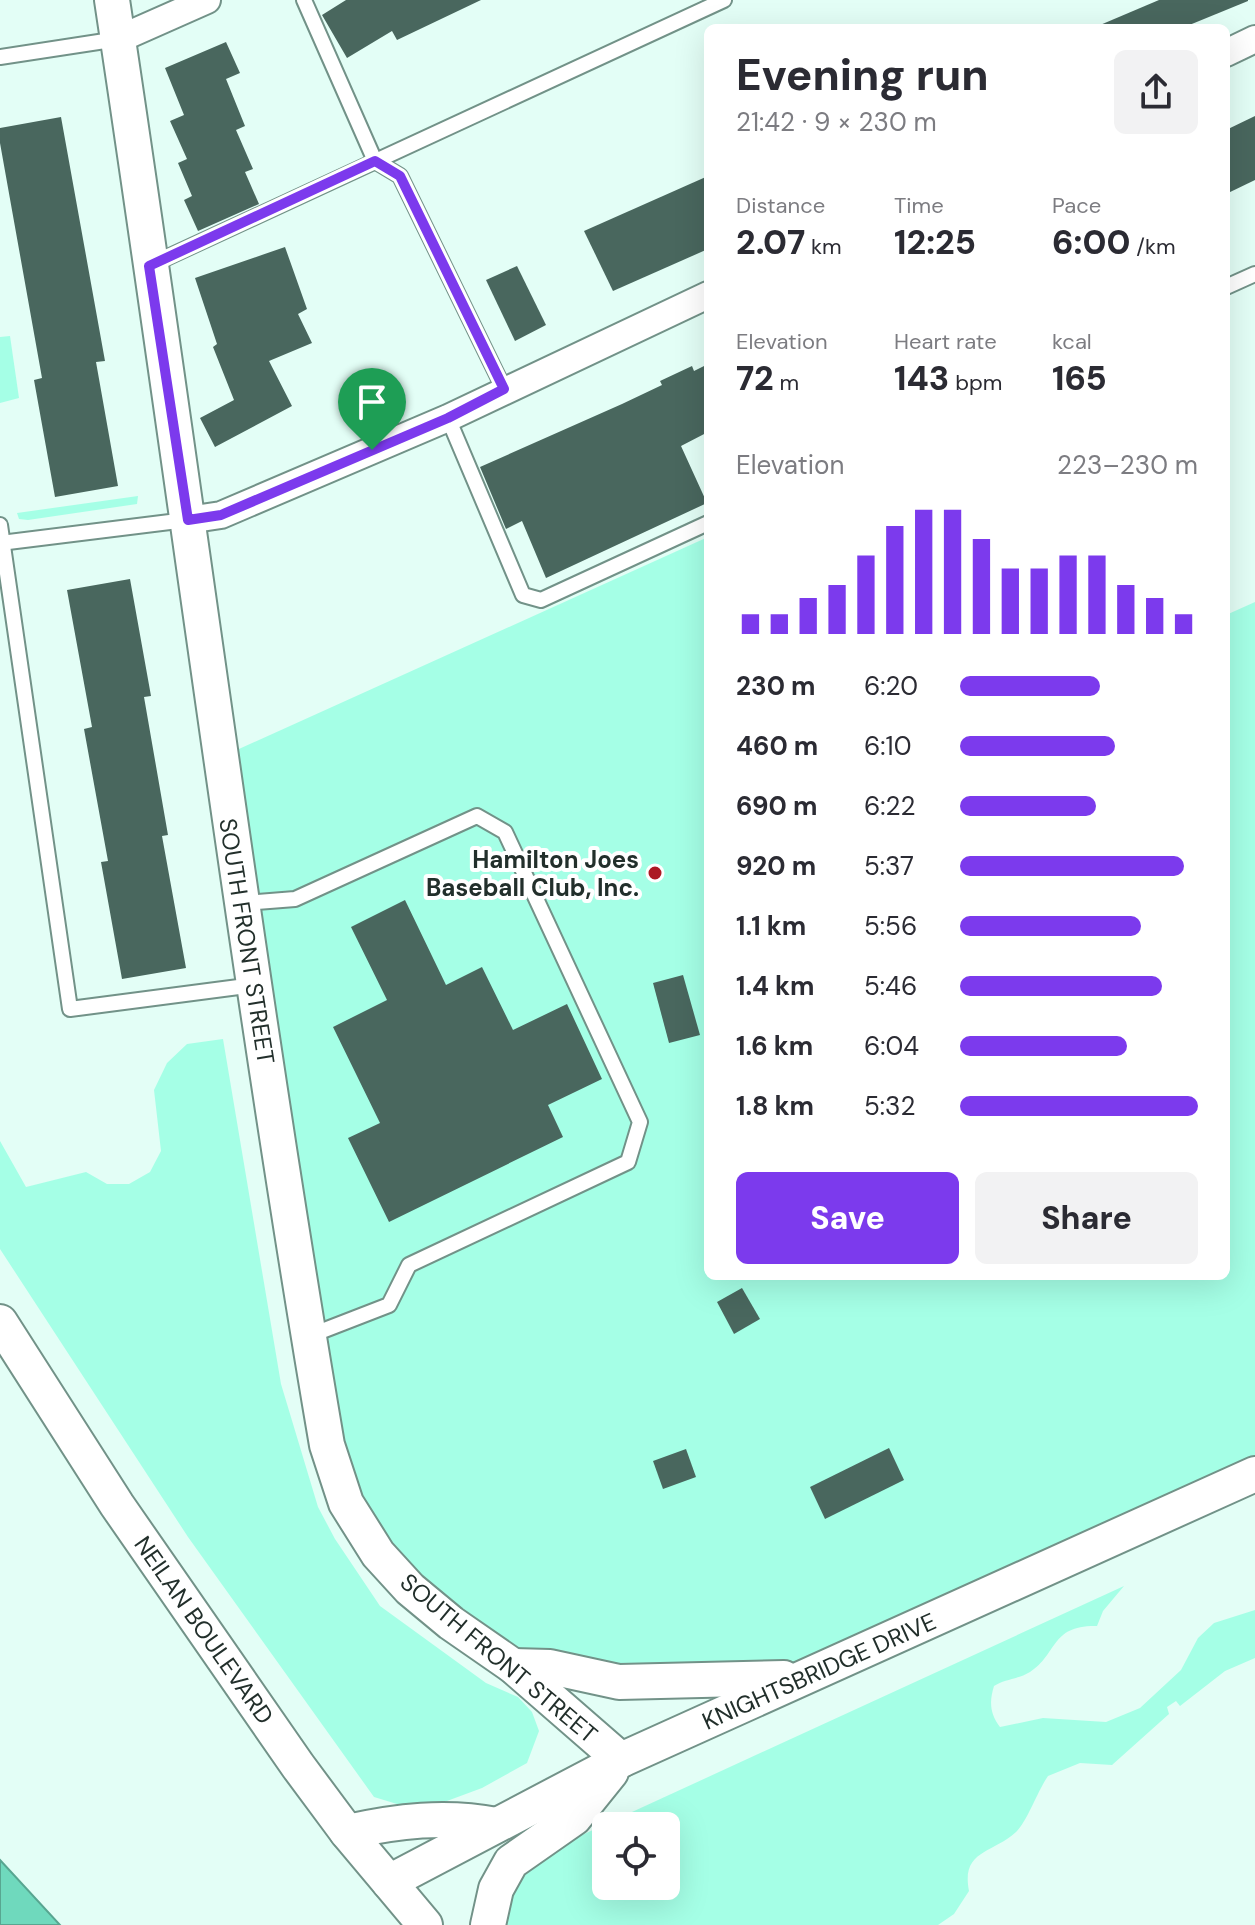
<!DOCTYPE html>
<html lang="en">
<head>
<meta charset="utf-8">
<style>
  :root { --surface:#fff; --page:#f2f2f3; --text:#2b2b33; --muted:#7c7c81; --accent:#7c3aed }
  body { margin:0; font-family:"DM Sans",sans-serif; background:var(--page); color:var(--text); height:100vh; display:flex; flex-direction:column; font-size:30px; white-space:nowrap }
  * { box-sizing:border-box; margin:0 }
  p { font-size:26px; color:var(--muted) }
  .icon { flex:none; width:44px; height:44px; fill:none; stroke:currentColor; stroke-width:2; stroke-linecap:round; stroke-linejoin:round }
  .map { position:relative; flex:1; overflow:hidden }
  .sheet { position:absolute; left:704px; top:24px; width:526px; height:1256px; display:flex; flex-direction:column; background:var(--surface); border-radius:12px; box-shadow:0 8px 32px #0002 }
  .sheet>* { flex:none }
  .tools { position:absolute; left:592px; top:1812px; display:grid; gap:16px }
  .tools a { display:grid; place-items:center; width:88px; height:88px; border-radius:12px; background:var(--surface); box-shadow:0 8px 32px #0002; font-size:40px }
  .pin { position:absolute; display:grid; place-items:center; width:68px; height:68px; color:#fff; margin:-82px -34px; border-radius:50% 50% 50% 0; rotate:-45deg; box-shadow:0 0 8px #0007 }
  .pin .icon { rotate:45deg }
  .round { display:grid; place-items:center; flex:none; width:84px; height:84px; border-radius:12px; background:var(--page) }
  .head { display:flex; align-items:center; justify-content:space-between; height:136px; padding:0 32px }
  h1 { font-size:44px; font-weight:800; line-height:60px }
  .stats { display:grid; grid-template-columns:repeat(3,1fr); gap:12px; height:136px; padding:8px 32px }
  .stats div { display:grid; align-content:center }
  .stats b { font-size:34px; font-weight:800 }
  .stats small { font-size:22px; font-weight:400 }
  .stats p { font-size:22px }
  .chart { height:224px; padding:16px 32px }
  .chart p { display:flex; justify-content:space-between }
  .chart svg { width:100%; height:144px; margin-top:8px; stroke:var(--accent); stroke-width:6 }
  .action { display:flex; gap:16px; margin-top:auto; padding:16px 32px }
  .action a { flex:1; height:92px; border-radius:12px; background:var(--accent); color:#fff; font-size:32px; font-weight:800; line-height:92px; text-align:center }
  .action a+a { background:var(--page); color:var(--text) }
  ul { padding:0 32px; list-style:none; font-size:26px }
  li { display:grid; grid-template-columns:128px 96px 1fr; align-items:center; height:60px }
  li i { height:20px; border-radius:10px; background:var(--accent) }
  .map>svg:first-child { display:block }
  .green { fill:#a5ffe6; fill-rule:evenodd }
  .water { fill:#6fd9bd; stroke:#58a691; stroke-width:2 }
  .building { fill:#49675e }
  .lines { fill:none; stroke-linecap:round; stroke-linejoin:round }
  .service-casing { stroke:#729288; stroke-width:18 }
  .minor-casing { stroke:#729288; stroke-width:30 }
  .tertiary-casing { stroke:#729288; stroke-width:38 }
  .service { stroke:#fff; stroke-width:14 }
  .minor { stroke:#fff; stroke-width:26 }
  .tertiary { stroke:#fff; stroke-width:34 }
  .route-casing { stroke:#fff; stroke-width:16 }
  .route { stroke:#7c3aed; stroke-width:10 }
  .poi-dot { fill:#ac1923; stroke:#fff; stroke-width:3 }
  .labels { text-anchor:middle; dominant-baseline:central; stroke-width:8; stroke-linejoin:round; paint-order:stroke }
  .poi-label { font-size:24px; font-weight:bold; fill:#222f2b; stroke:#fff; text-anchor:end }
  .street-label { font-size:24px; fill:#222f2b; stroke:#fff }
</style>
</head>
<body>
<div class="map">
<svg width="1255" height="1925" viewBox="0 0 1255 1925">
  <rect width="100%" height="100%" fill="#e3fef6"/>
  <g class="green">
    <polygon points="10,336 19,398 0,403 0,337"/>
    <polygon points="138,496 137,504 28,520 19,519 17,513"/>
    <polygon points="708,537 708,1276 1226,1276 1226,615 1255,602 1255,1474 804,1677 513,1666 346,1503 219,758"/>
    <polygon points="223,1039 281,1384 318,1507 335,1539 380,1606 486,1683 518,1697 532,1712 539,1731 527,1763 482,1788 420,1811 374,1797 188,1537 0,1249 0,1141 26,1187 86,1172 107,1184 129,1184 150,1172 161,1151 154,1090 167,1063 187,1044"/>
    <path d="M 1124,1586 L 1103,1611 L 1097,1626 C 1050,1625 1058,1654 1030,1672 C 1019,1679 1005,1679 994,1686 C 989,1702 990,1714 1000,1727 L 1043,1718 L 1106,1722 L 1140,1708 L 1181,1670 L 1198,1638 L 1214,1623 L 1255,1610 L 1255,1658 L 1225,1671 L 1180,1706 L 1176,1701 L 1167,1707 L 1169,1714 L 1112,1765 L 1080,1763 L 1048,1776 C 1038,1790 1027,1822 1016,1832 C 992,1854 961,1850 969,1891 L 954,1914 L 938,1925 L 503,1925 L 510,1886 L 534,1857 ZM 606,1826 L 666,1826 L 666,1886 L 606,1886 Z"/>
  </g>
  <polygon class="water" points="0,1860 60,1925 0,1925"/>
  <g class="building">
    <polygon points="346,0 481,0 397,40 392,31 347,58 322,15"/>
    <polygon points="1159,0 1248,0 1248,1 1182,28 1093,28"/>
    <polygon points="226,42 240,73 226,79 245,126 236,130 253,169 245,172 259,204 198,231 184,200 192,196 178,163 187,159 170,121 184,115 165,68"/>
    <polygon points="1255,116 1255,180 1226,194 1226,130"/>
    <polygon points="61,117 105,361 96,362 118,486 55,497 34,380 42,378 0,143 0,128"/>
    <polygon points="708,176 708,249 613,291 584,231"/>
    <polygon points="285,247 307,309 298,314 312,343 269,361 292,406 215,447 200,418 234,400 213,347 217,344 195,278"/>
    <polygon points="517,266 546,325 515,341 486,280"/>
    <polygon points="708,364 708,432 681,446 707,503 546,578 522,521 506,529 480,467 622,404 662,385 660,381 692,366 694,371"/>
    <polygon points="130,579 151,696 144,697 168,835 162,836 186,968 122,979 101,862 108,861 84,729 92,727 67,590"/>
    <polygon points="405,900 446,985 482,967 513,1030 567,1004 602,1079 548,1105 563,1137 389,1222 348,1138 380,1123 333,1027 387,1000 351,927"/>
    <polygon points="683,975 700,1035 669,1043 653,983"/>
    <polygon points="742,1288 760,1319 734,1334 717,1302"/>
    <polygon points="889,1448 904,1480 825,1519 810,1487"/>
    <polygon points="686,1449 696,1477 663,1489 653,1461"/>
  </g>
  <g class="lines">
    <g class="service-casing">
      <g id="service">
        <polyline points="304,0 375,161 400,176 504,389"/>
        <polyline points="0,57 118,39"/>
        <polyline points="153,264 724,0"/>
        <polyline points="1226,287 1255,274"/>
        <polyline points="448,418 523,595 541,600 708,523"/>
        <polyline points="0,525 70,1009 254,985"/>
        <polyline points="0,543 186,520"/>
        <polyline points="243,903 295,899 477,816 505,832 640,1122 628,1162 409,1265 389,1305 309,1336"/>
      </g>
    </g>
    <g class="minor-casing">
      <g id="minor">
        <polyline points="119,39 207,0"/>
        <polyline points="1226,53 1255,39"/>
        <polyline points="188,520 221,515 448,418 708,295"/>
      </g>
    </g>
    <g class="tertiary-casing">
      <g id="tertiary">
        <path d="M 112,0 C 185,481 245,965 327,1445 L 346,1503 L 378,1554 L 410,1589 L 451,1623 L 513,1666 L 621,1760"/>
        <polyline points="0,1322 117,1505 298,1766 347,1832 425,1925"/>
        <polyline points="513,1666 550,1667 619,1682 784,1678"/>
        <path d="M 347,1832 C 397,1821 446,1815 496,1825"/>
        <polyline points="389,1882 621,1760 1255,1474"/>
        <polyline points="488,1925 496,1889 511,1862 574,1818 611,1772"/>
      </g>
    </g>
    <use href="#service" class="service"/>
    <use href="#minor" class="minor"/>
    <use href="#tertiary" class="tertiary"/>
  </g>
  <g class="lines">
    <g class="route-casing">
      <polygon id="route" points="375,161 400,176 504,389 448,418 221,515 188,520 149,266"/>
    </g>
    <use href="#route" class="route"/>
  </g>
  <circle class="poi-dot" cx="655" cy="873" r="8"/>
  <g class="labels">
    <g class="poi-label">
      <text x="639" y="859">Hamilton Joes<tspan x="639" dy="28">Baseball Club, Inc.</tspan></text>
    </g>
    <g class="street-label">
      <text transform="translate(247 941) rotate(81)">SOUTH FRONT STREET</text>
      <text transform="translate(204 1630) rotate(55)">NEILAN BOULEVARD</text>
      <text transform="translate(499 1658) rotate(40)">SOUTH FRONT STREET</text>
      <text transform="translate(819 1671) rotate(-24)">KNIGHTSBRIDGE DRIVE</text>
    </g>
  </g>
</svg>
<div class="tools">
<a><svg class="icon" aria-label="locate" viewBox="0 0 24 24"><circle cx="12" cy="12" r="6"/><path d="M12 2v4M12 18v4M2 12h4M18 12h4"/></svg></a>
</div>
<div class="pin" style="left:372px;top:450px;background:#1e9e55"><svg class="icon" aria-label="arrive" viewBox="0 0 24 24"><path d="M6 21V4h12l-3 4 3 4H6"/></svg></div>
<section class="sheet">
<div class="head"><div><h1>Evening run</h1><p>21:42 · 9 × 230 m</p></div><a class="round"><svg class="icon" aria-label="share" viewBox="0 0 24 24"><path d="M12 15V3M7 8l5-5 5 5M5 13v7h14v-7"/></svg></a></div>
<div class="stats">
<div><p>Distance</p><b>2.07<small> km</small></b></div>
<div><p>Time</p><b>12:25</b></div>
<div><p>Pace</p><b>6:00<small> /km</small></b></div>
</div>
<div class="stats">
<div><p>Elevation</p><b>72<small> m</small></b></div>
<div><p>Heart rate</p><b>143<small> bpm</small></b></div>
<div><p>kcal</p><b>165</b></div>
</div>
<div class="chart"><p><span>Elevation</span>223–230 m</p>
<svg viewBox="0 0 160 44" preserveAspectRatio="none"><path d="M5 44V38M15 44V38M25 44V33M35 44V29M45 44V20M55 44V11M65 44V6M75 44V6M85 44V15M95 44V24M105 44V24M115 44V20M125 44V20M135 44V29M145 44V33M155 44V38"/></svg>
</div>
<ul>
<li><b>230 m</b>6:20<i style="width:59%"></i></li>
<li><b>460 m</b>6:10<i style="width:65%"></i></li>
<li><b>690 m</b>6:22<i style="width:57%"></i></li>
<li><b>920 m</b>5:37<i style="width:94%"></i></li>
<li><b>1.1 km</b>5:56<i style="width:76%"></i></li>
<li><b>1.4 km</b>5:46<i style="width:85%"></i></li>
<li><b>1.6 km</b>6:04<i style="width:70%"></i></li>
<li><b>1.8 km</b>5:32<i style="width:100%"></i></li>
</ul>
<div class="action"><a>Save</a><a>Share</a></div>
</section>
</div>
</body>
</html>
